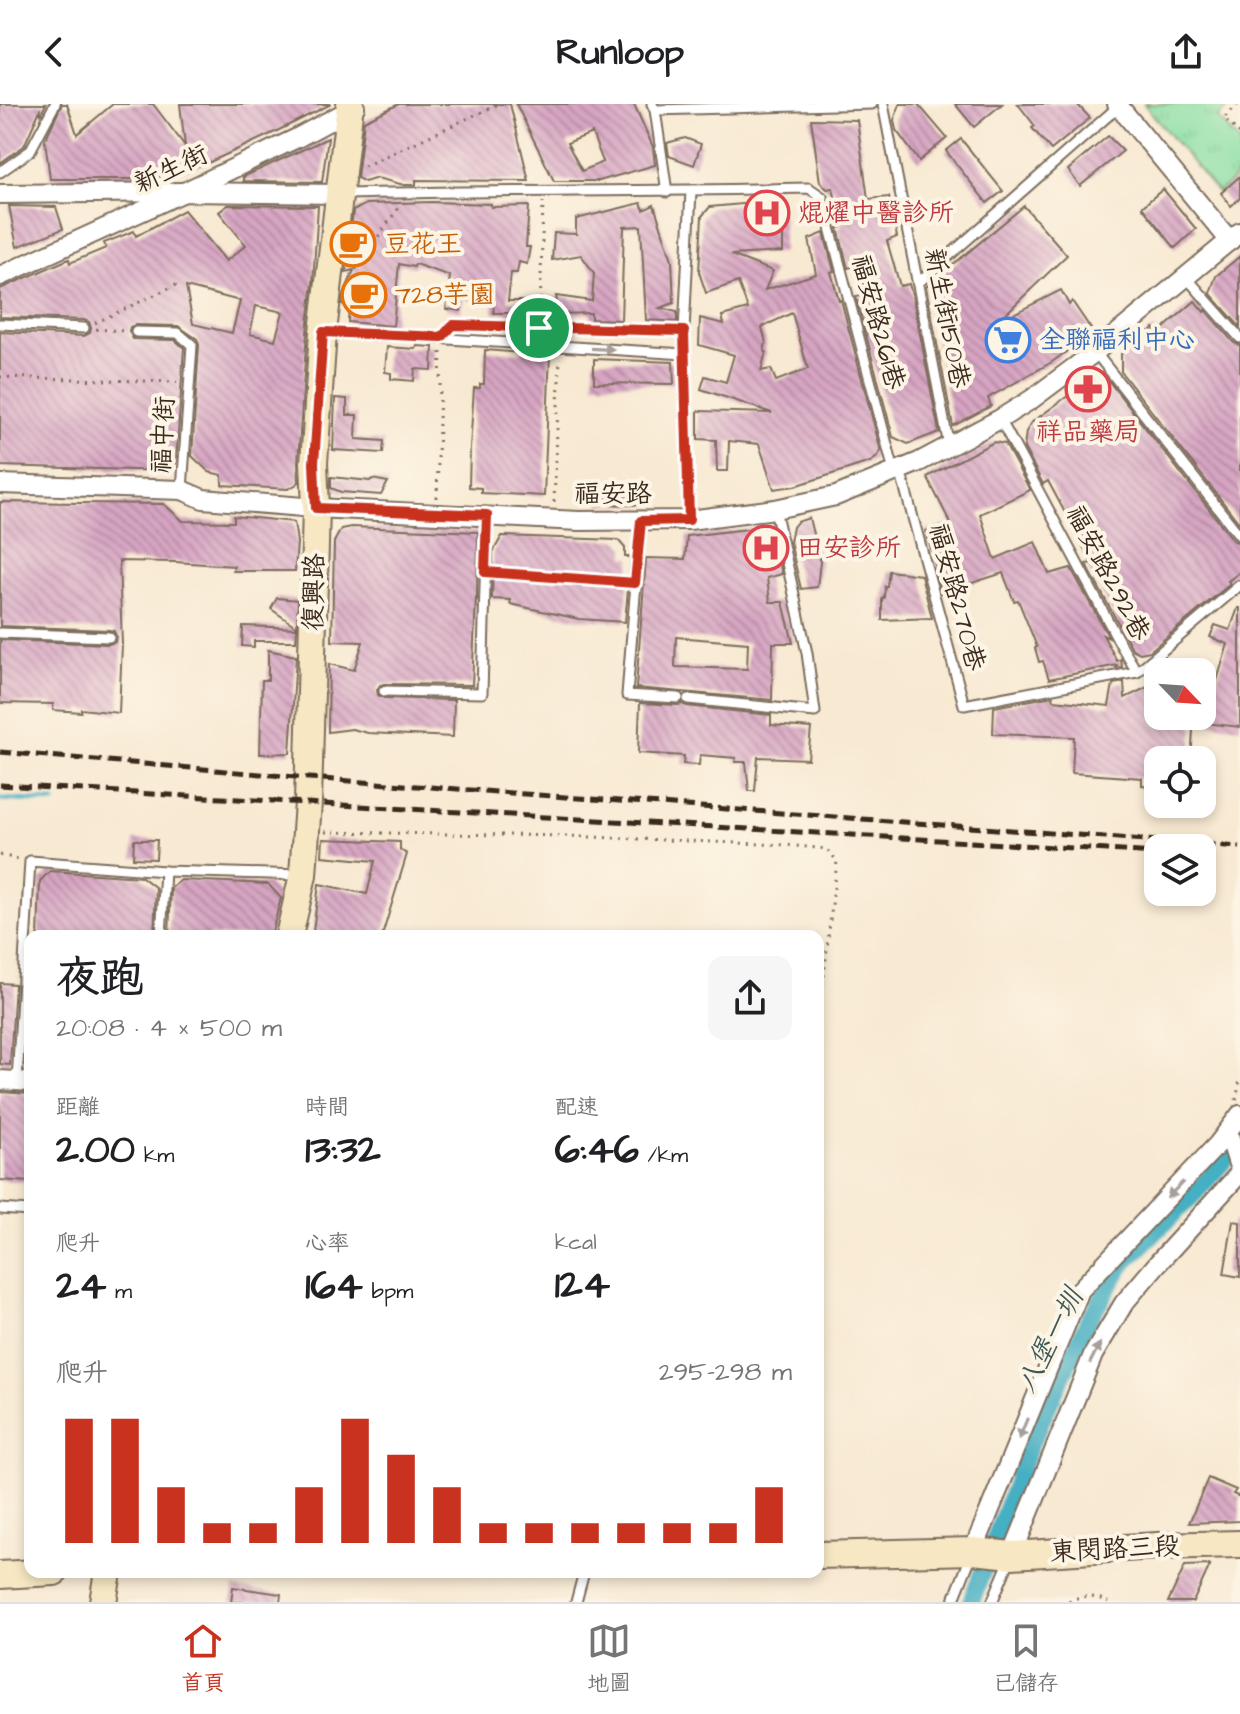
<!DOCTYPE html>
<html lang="zh-TW">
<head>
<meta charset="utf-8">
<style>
  :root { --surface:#fff; --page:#f6f6f6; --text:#202124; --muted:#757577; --line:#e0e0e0; --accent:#c8321e }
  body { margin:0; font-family:"Architects Daughter","LXGW WenKai TC",sans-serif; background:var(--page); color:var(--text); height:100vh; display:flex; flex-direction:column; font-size:30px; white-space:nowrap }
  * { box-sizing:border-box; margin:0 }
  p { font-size:26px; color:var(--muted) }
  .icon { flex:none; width:44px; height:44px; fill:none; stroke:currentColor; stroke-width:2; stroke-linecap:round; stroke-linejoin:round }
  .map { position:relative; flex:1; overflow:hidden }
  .panel { position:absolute; left:24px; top:826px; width:800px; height:648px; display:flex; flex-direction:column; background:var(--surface); border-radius:16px; box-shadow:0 4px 12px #0003 }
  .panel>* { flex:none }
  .needle { width:52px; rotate:115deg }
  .buttons { position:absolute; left:1144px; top:554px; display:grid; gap:16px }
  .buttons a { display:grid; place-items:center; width:72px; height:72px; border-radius:16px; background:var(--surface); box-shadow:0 4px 12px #0003; font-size:40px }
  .pin { position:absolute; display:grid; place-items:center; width:68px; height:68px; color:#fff; margin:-34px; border:4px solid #fff; border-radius:50%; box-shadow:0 2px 8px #0007 }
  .round { display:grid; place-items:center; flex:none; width:84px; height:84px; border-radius:16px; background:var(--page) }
  .summary { display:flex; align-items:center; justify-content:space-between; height:136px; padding:0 32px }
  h1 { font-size:44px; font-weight:700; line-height:60px }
  .stats { display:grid; grid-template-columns:repeat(3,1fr); gap:12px; height:136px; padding:8px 32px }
  .stats div { display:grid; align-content:center }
  .stats b { font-size:40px; font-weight:700 }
  .stats small { font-size:22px; font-weight:400 }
  .stats p { font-size:22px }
  .chart { height:224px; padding:16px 32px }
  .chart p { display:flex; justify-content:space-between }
  .chart svg { width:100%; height:144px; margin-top:8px; stroke:var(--accent); stroke-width:6 }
  header { display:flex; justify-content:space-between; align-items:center; height:104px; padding:0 32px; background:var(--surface); font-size:36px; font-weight:700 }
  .tab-bar { display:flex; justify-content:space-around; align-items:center; height:112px; border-top:2px solid var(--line); background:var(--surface); font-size:22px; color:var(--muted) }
  .tab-bar a { display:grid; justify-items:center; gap:4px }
  .tab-bar .active { color:var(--accent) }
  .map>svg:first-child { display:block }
  .park { fill:url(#park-tufts); stroke:#628460; stroke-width:2 }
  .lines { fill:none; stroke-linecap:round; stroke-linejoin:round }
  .stream { stroke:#44afc3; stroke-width:5 }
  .canal { stroke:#44afc3; stroke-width:18 }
  .building { fill:url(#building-back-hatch); fill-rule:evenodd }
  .lane-casing { stroke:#7d6d5d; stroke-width:13 }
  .street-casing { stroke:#7d6d5d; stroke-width:22 }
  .secondary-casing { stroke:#7d6d5d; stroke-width:30 }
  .path { stroke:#7d6d5d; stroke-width:3; stroke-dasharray:2 6; stroke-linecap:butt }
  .lane { stroke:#fff; stroke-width:9 }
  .street { stroke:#fff; stroke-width:18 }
  .secondary { stroke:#f7e8c3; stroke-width:26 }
  .rail { stroke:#3b2a1e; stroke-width:5; stroke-dasharray:12 6; stroke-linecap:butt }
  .oneway { fill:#a79f9a }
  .route-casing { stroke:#fff; stroke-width:16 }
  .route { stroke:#c8321e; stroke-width:10 }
  .labels { text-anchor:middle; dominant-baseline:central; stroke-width:8; stroke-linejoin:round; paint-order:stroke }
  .street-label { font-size:26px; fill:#3b2a1e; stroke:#fcf5e5 }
  .health-label { font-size:26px; fill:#be3a42; stroke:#fcf5e5; text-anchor:start }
  .food-label { font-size:26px; fill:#c56008; stroke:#fcf5e5; text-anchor:start }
  .shop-label { font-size:26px; fill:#366cbe; stroke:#fcf5e5; text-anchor:start }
  .water-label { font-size:28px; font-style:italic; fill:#3e5958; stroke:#fcf5e5 }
</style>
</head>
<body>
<header><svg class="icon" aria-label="back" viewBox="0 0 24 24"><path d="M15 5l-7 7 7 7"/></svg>Runloop<svg class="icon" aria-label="share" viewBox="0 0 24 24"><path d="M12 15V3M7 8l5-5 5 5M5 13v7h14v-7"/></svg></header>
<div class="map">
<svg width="1240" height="1498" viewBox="0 0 1240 1498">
  <defs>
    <pattern id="park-tufts" width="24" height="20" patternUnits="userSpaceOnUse" patternTransform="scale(2)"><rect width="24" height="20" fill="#88dfa3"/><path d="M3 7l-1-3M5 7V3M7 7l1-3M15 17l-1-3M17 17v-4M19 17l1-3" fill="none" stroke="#76c08c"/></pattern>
    <pattern id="building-back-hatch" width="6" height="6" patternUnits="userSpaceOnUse" patternTransform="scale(2)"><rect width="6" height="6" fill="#d7a5c3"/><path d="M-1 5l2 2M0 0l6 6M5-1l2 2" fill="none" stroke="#b0879e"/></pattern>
  </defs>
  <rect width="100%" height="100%" fill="#fcf5e5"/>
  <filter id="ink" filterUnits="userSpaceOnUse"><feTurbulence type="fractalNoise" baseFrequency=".0125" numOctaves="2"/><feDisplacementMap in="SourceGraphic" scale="16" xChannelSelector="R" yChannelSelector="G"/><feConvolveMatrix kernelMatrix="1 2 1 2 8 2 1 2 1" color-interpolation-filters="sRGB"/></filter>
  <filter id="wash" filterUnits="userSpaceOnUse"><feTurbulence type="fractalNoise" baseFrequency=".006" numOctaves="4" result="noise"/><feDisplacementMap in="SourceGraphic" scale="32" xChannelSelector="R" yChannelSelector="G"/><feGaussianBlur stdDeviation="1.8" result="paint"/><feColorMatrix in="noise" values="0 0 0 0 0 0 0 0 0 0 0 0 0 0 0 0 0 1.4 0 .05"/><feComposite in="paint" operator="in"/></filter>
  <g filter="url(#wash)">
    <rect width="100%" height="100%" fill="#f8e9d2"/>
    <polygon class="park" points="1144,0 1232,0 1217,14 1240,37 1240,69 1218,89"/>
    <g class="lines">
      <polyline class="stream" points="0,695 54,698"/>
      <polyline class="canal" points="971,1498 1030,1341 1087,1219 1122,1161 1196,1088 1240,1039"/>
    </g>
    <g id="blocks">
      <g class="building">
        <polygon points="0,0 46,0 41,10 40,6 24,42 0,59"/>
        <polygon points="62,0 67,0 77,30 113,0 153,0 185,42 180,0 331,0 275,28 210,58 155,75 50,75 45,36"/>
        <polygon points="399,0 510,0 529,77 416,76 416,81 404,81 377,74 365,78 357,74 364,17"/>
        <path d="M 516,0 L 634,0 L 653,43 L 655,61 L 599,77 L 554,77 ZM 592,29 L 603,58 L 582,67 L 567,39 Z"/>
        <polygon points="900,0 918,0 947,34 919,57 896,26 894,16"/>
        <polygon points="955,0 1002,0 974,23"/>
        <polygon points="1018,0 1077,0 1090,14 1051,46 1032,24 1035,22"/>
        <polygon points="811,15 857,16 868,95 889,93 897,133 887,137 900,182 909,180 913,194 939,328 908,340 893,333 856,193 866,191 859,161 848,164 838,124 842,123 833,84 827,85 820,78"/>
        <polygon points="1108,32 1123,47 1080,82 1068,66"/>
        <polygon points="328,34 322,78 243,77 243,73"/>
        <polygon points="685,34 701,40 694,61 669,52 667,39"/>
        <polygon points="961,35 1003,87 987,99 946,47"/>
        <polygon points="1240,72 1240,94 1231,102 1221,89"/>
        <polygon points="1163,85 1196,125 1175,144 1142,103"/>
        <polygon points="432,98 491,100 491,103 529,102 526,143 530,143 527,160 519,158 517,169 511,169 508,197 532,197 531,209 494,209 493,198 463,195 461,207 446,205 450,172 415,160 414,163 399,160 393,222 348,218 349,201 342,200 343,193 354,166 346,168 353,107 366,100"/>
        <path d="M 764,98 L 779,103 L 780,111 L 783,112 L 783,148 L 731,151 L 773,167 L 765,186 L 816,170 L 809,135 L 824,129 L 834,167 L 831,168 L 839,197 L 841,196 L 881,347 L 876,354 L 870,358 L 795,382 L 774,385 L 759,340 L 729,337 L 728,367 L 717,367 L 716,336 L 698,335 L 698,307 L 772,309 L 701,285 L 705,272 L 726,278 L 734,251 L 699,241 L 700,214 L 724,220 L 722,212 L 748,205 L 738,178 L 706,189 L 699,168 L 702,112 L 710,103 ZM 792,209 L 808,265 L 776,277 L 771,265 L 761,267 L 766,248 L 764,247 L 766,239 L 762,223 Z"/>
        <polygon points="641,99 644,106 654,101 672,156 674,199 660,204 677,208 677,218 646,216 641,122 624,123 621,216 591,215 591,209 559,210 556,192 592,197 594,169 581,151 552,156 554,129 576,130 576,115"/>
        <path d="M 228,101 L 318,102 L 313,179 L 307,227 L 298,358 L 299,378 L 297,380 L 288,385 L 222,381 L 222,371 L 209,368 L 192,352 L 199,241 L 197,235 L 178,222 L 135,221 L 130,223 L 129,227 L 133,235 L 175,236 L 184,244 L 176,359 L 168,367 L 0,362 L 0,228 L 84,232 L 90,229 L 91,224 L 89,218 L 84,216 L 0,213 L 0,185 L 69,155 L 70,159 L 106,144 L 104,139 L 134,127 L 136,132 L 184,106 L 226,157 L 246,141 L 219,108 ZM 186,183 L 240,197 L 232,229 L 193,220 ZM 256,202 L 283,208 L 275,236 L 250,230 Z"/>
        <polygon points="9,102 56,103 63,125 17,143"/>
        <polygon points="1024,102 1067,151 997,218 1061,186 1069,201 1072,197 1093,228 1052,258 988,294 991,302 953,322 926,183"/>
        <polygon points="1240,152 1240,223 1210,189 1216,172"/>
        <polygon points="1195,197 1204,208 1205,206 1234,239 1240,241 1240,420 1121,268 1121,250 1154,224 1158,229"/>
        <polygon points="417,242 433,243 432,266 415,265 414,277 391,275 391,269 385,268 387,243 416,245"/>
        <polygon points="485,246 521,249 521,247 550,249 544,392 481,389 481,384 469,383 470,344 474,284 480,284 480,280 484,280"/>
        <polygon points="594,255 673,258 674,280 594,279"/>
        <polygon points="1095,272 1107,275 1234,437 1240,439 1240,468 1228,477 1230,480 1150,547 1140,549 1132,545 1129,539 1086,460 1092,459 1048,377 1043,380 1024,344 1026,328 1031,319"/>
        <polygon points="335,294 347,295 347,311 357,311 356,335 384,337 383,349 333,346"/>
        <polygon points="994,338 1005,340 1030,386 980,410 995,455 1035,438 1049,470 1071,464 1109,534 1103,531 1117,557 1121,555 1122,563 1116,564 1117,561 1049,575 1043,557 1039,558 1035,544 1037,543 1018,496 1014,497 1003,469 941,489 937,473 939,473 926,427 951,420 927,373"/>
        <polygon points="331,373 370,377 372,375 388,378 381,391 341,388 331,384"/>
        <polygon points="599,387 641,387 641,401 600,400"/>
        <polygon points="0,398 164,400 183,417 234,418 234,412 294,418 297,438 295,467 233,467 234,462 175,458 119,457 122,540 119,609 81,605 81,608 53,606 53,600 0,599 0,536 109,540 115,538 116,532 114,527 109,526 0,522"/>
        <polygon points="809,414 820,458 817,483 801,485 790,438 793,423 797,418"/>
        <polygon points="351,423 478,428 477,495 476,494 472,581 384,580 380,581 377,586 378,591 384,594 454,596 453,633 368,629 352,625 328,628 329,560 354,566 363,538 332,537 334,438 341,425"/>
        <path d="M 757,424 L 767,428 L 775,438 L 782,470 L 767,474 L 770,498 L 783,498 L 793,539 L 773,539 L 772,596 L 636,584 L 646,454 L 685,455 L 687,432 ZM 676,533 L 748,539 L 747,565 L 675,563 Z"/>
        <polygon points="502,432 618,436 625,444 625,453 631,453 625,518 579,515 510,500 511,496 492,495 493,448"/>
        <polygon points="889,467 921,471 932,514 882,516 882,494 884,494 885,482 887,482"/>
        <polygon points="277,494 298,496 297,523 271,505"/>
        <polygon points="1238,504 1240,504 1240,623 1204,619 1228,540 1210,533 1215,521 1230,526"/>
        <polygon points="243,522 297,524 296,537 254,537 254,543 242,542"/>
        <polygon points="268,546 296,552 290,649 260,650 262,576 268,576"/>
        <polygon points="1124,578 1125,594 1158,578 1158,612 1194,612 1191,656 1158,656 1158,683 1142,681 1142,674 1072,669 1074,633 993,630 994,603 1053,592 1054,596 1109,602 1113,580"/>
        <polygon points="640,599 678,601 682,600 687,602 771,611 771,621 811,624 808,655 758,653 755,687 749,687 746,658 735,658 736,654 700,651 699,661 683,660 684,652 638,649"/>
        <polygon points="323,735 400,738 400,746 407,750 382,832 328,832 313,827 319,780 367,790 375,757 322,752"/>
        <polygon points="134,736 157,736 156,755 133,754"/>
        <polygon points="50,767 142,773 156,784 154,832 38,832 40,777"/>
        <polygon points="181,776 268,780 281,794 271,832 169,832 171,784"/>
        <polygon points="0,879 15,880 10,961 0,960"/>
        <polygon points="0,988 30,990 30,1078 0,1076"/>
        <polygon points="1233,1117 1240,1118 1240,1173 1224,1170"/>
        <polygon points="1208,1374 1236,1386 1233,1390 1240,1393 1240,1417 1189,1419"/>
        <polygon points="1210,1461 1193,1498 1168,1498 1185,1462"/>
        <polygon points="233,1483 281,1490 280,1498 231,1498"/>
      </g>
    </g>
  </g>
  <g filter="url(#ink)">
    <use href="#blocks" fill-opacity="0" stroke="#7d6d5d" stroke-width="2"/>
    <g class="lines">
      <g class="lane-casing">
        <g id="lane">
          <polyline points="652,0 655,6 667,88"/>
          <polyline points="883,0 949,342"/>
          <polyline points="655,6 872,0"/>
          <polyline points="0,68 30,47 55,0"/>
          <path d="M 341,90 C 497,86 653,88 809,84 L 822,93 L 894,367"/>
          <polyline points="1187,174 1240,234"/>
          <polyline points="918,179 1119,2"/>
          <polyline points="0,220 84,224"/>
          <polyline points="136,228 178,229 192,241 182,386"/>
          <polyline points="325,228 442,233 448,235 685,250"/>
          <polyline points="442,233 453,221 684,227"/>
          <polyline points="1095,248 1240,432"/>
          <polyline points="1000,315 1122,543 1137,568 1240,481"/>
          <polyline points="900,366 964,601 1137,568"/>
          <polyline points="689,416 684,227 691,87"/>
          <polyline points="641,417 627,591 678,594"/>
          <polyline points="0,529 109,533"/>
          <polyline points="384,587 482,589 487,411"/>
          <polyline points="688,595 815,608 807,549 775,405"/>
          <polyline points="161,832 165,767"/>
          <polyline points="17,977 30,757 165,767 302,771"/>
          <polyline points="0,1105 30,1107"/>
          <polyline points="576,1498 584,1468"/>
          <polyline points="953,1498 972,1450"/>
          <polyline points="992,1498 1011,1453"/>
        </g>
      </g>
      <g class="street-casing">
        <g id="street">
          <polyline points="1117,0 1230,137"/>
          <polyline points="0,90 184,88 338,90"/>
          <polyline points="0,172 184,88 297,34 355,3"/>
          <polyline points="0,380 182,386 203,395 316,404 579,417 689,416 775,405 836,392 919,358 1000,315 1032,295 1095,248 1240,128"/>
          <polyline points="0,976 30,978"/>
          <polyline points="1228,1028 1240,1066"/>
          <polyline points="973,1447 1080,1186 1218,1040 1240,1011"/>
          <polyline points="1012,1451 1093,1251 1124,1199 1158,1159 1240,1069"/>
        </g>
      </g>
      <g class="secondary-casing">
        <g id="secondary">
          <polyline points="289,832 303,771 308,698 316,404 314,359 323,228 350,0"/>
          <polyline points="818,1451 973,1447 1012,1451 1157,1442 1240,1440"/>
          <polyline points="0,1471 54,1468"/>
          <polyline points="103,1498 108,1468"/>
        </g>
      </g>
      <g class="path">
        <polyline points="1238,0 1224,14 1240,30"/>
        <polyline points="364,62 499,0"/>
        <polyline points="351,172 401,100"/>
        <polyline points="540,211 543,98"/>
        <polyline points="95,219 178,180"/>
        <polyline points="96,225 124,227"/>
        <polyline points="0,273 177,278"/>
        <polyline points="437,394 441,245"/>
        <polyline points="554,398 560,254"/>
        <polyline points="496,469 624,478"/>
        <polyline points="325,728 567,732 786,741 827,745 837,757 818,924"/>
        <polyline points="0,751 18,755"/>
        <polyline points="1236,996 1240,976"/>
        <path d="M 1069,1498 C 1080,1490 1096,1492 1108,1498"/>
      </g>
      <use href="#lane" class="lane"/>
      <use href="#street" class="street"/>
      <use href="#secondary" class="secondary"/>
      <g class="rail">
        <polyline points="0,648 309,674 1240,743"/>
        <polyline points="0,681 1158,749"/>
      </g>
    </g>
    <defs><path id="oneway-solid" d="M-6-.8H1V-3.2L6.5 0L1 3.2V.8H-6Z" transform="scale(2)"/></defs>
    <g class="oneway">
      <use href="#oneway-solid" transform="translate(603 245) rotate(3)"/>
      <use href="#oneway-solid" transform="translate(1175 1086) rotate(134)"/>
      <use href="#oneway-solid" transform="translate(1095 1249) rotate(-63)"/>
      <use href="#oneway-solid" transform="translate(1023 1325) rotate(112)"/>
    </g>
  </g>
  <g class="lines" filter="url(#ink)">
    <g class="route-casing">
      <polygon id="route" points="453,221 684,227 689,416 641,417 635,479 485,468 487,411 316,404 314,359 323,228 442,233"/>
    </g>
    <use href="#route" class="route"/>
  </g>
  <defs>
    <g id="hospital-ring" transform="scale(2.3)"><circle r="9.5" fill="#fcf5e5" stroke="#e0444e" stroke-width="1.5"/><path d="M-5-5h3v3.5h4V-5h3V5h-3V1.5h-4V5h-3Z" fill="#e0444e"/></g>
    <g id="cafe-ring" transform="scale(2.3)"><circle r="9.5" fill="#fcf5e5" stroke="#e8710a" stroke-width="1.5"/><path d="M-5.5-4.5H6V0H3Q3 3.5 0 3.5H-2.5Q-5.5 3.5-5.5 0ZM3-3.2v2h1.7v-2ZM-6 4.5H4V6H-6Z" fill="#e8710a"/></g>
    <g id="supermarket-ring" transform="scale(2.3)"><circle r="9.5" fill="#fcf5e5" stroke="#3f7fe0" stroke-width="1.5"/><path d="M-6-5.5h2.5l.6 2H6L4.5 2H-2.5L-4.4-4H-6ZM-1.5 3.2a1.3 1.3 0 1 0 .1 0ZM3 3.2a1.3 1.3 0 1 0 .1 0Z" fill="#3f7fe0"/></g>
    <g id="pharmacy-ring" transform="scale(2.3)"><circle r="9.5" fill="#fcf5e5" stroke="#e0444e" stroke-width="1.5"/><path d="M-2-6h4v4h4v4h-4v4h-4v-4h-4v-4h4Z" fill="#e0444e"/></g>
  </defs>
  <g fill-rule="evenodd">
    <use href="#hospital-ring" x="767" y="109"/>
    <use href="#cafe-ring" x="353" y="140"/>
    <use href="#cafe-ring" x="364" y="191"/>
    <use href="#supermarket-ring" x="1008" y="236"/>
    <use href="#pharmacy-ring" x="1088" y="285"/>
    <use href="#hospital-ring" x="766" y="444"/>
  </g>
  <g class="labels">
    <g class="street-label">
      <text transform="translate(171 65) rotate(-25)">新生街</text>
      <text transform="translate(947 214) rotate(79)">新生街150巷</text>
      <text transform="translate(878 218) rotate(75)">福安路261巷</text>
      <text transform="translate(163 331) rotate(-87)">福中街</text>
      <text x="613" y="390">福安路</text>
      <text transform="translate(1108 469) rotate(62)">福安路292巷</text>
      <text transform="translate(314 488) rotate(-89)">復興路</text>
      <text transform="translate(957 493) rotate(75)">福安路270巷</text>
      <text transform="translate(1115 1445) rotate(-3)">東閔路三段</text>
    </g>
    <g class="health-label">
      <text x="798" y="109">焜燿中醫診所</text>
      <text x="1088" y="328" text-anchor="middle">祥品藥局</text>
      <text x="797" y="444">田安診所</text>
    </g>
    <g class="food-label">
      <text x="384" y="140">豆花王</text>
      <text x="395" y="191">728芋園</text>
    </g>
    <g class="shop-label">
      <text x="1039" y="236">全聯福利中心</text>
    </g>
    <g class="water-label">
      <text transform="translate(1050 1237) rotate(-63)">八堡一圳</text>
    </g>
  </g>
</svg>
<div class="buttons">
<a><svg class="needle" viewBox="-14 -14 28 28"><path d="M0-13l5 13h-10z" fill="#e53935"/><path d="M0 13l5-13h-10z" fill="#757577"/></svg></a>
<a><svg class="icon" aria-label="locate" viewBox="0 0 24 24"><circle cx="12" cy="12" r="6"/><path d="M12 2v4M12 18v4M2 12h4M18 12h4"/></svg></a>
<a><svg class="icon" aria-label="layers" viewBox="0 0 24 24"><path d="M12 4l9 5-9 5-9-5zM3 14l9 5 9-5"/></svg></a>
</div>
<div class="pin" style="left:539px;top:224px;background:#1e9e55"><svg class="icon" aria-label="arrive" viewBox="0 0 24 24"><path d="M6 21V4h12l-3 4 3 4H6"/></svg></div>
<section class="panel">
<div class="summary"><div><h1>夜跑</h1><p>20:08 · 4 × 500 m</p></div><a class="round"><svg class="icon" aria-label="share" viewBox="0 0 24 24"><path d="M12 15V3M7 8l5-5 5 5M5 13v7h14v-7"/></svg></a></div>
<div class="stats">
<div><p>距離</p><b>2.00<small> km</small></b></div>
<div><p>時間</p><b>13:32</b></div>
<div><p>配速</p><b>6:46<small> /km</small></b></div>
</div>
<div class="stats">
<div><p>爬升</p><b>24<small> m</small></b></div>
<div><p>心率</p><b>164<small> bpm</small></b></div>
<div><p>kcal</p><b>124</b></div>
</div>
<div class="chart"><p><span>爬升</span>295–298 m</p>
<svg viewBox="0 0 160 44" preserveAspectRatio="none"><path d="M5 44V6M15 44V6M25 44V27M35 44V38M45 44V38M55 44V27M65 44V6M75 44V17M85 44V27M95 44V38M105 44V38M115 44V38M125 44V38M135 44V38M145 44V38M155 44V27"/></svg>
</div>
</section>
</div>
<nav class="tab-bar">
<a class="active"><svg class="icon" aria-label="home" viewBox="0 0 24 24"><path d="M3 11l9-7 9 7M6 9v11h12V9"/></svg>首頁</a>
<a><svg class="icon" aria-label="map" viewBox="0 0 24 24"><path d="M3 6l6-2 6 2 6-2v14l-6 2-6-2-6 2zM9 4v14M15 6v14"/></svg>地圖</a>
<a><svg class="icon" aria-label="saved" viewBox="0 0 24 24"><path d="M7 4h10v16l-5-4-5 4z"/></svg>已儲存</a>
</nav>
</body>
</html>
